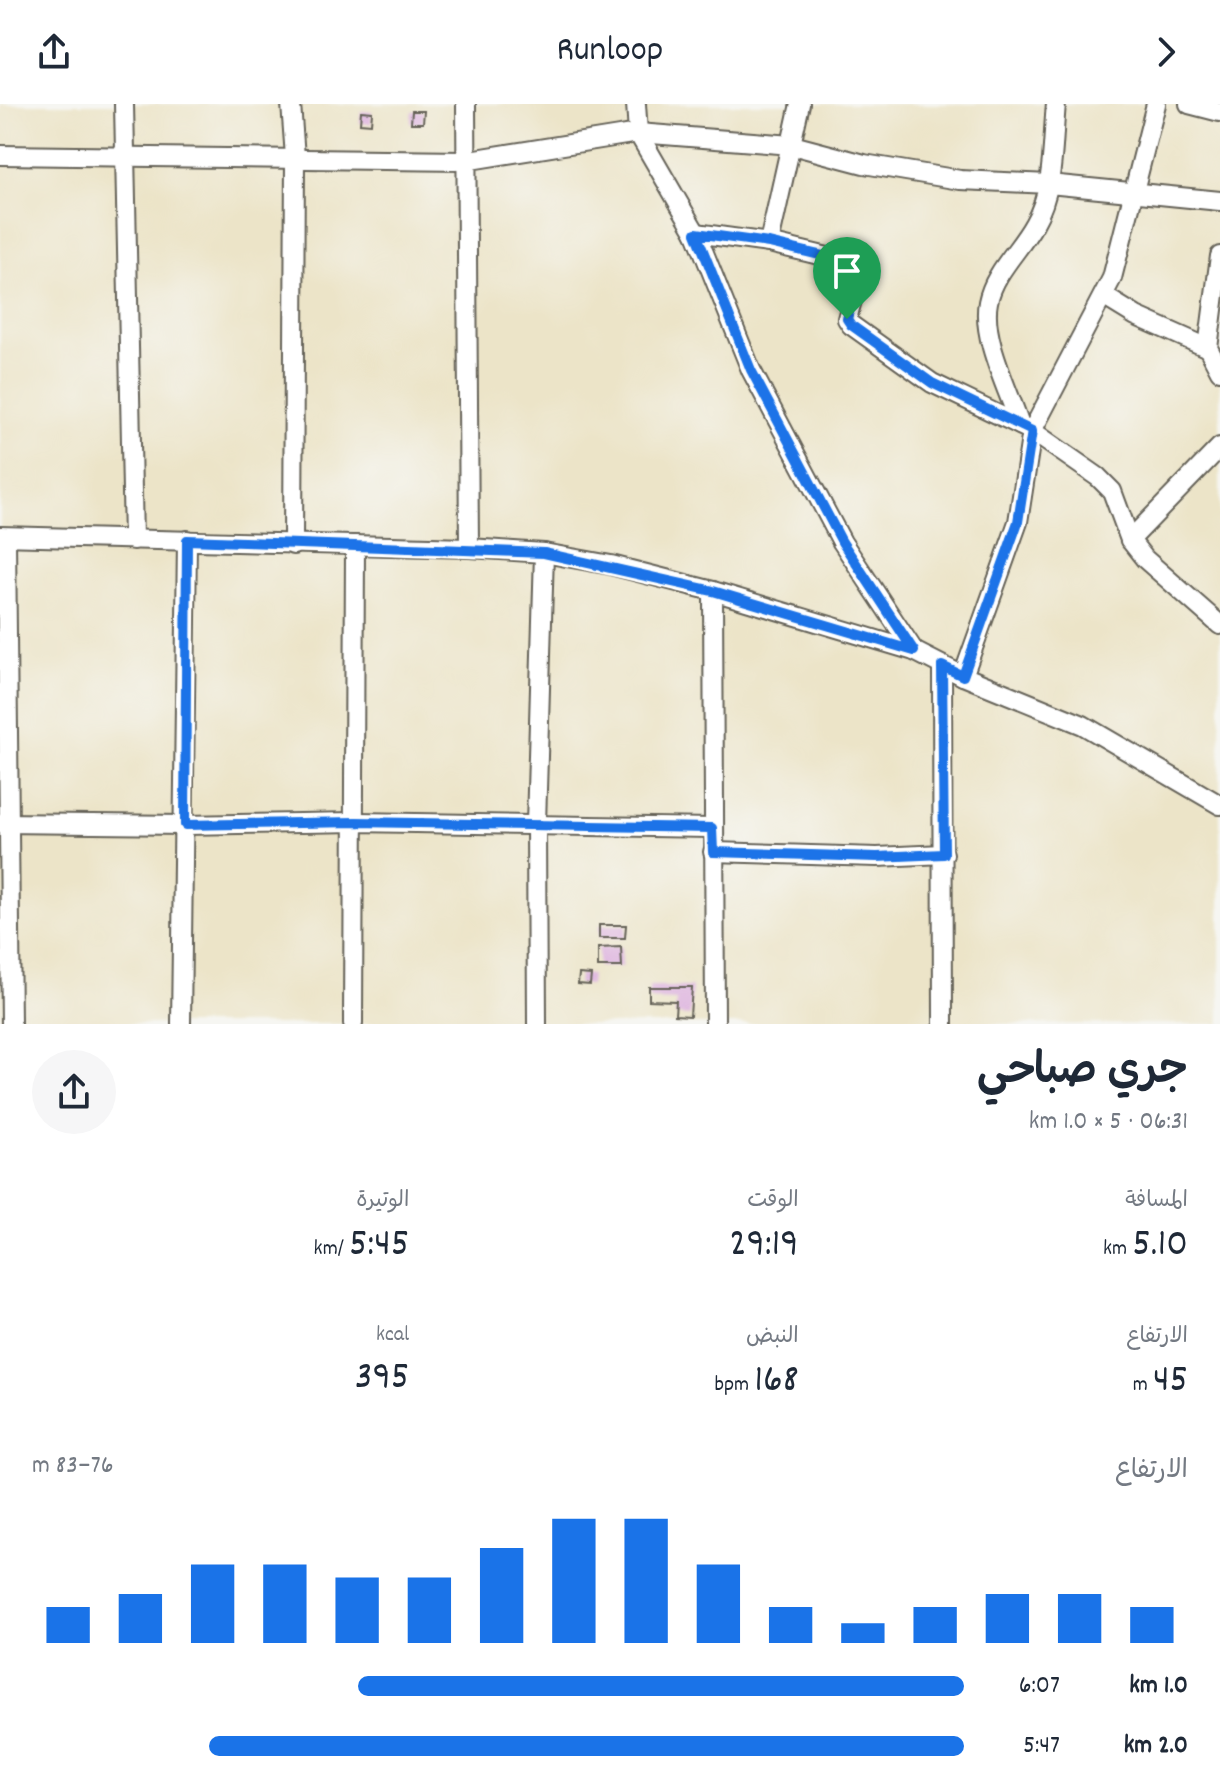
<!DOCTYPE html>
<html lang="ar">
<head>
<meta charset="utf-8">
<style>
  :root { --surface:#fff; --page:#f6f6f7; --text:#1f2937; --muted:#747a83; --accent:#1a73e8 }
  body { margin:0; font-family:Dekko,"Playpen Sans Arabic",sans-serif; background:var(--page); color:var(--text); direction:rtl; height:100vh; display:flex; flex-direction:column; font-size:30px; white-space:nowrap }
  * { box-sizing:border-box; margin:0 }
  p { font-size:26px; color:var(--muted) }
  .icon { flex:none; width:44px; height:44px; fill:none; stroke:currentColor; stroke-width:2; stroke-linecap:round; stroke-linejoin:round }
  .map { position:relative; height:920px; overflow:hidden; direction:ltr }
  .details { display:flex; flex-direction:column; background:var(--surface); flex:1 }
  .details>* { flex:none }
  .pin { position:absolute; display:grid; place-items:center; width:68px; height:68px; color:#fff; margin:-82px -34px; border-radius:50% 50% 50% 0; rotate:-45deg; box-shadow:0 0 8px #0007 }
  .pin .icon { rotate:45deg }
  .round { display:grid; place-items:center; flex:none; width:84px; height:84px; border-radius:42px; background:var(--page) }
  .headline { display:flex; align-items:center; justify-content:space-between; height:136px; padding:0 32px }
  h1 { font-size:44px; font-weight:600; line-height:60px }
  .metrics { display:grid; grid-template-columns:repeat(3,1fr); gap:12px; height:136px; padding:8px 32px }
  .metrics div { display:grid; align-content:center }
  .metrics b { font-size:40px; font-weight:600 }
  .metrics small { font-size:22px; font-weight:400 }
  .metrics p { font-size:22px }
  .chart { height:224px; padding:16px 32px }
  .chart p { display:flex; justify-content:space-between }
  .chart svg { width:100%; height:144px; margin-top:8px; stroke:var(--accent); stroke-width:6 }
  ul { padding:0 32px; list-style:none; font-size:26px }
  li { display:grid; grid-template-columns:128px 96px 1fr; align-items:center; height:60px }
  li i { height:20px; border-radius:10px; background:var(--accent) }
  header { display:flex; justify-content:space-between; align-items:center; height:104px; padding:0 32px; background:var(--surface); font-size:36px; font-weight:600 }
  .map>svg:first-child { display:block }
  .building { fill:#dcafdd }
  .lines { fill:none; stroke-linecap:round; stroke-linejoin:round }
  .minor-casing { stroke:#656258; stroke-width:22 }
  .minor { stroke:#fff; stroke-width:18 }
  .route-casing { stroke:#fff; stroke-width:16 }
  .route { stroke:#1a73e8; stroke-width:10 }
</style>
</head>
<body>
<header><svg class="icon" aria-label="forward" viewBox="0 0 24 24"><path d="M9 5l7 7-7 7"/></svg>Runloop<svg class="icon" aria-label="share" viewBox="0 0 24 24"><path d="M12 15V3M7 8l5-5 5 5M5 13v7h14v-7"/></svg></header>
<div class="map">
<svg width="1220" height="920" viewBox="0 0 1220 920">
  <rect width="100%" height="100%" fill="#f6f6f2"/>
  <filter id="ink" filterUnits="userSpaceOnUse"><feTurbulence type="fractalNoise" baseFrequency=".0125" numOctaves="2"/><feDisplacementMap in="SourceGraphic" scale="16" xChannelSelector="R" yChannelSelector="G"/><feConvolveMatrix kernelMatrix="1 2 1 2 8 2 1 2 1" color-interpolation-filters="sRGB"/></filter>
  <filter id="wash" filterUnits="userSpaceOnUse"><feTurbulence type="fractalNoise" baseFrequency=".006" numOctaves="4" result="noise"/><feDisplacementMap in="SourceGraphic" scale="32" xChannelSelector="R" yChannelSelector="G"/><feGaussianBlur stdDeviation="1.8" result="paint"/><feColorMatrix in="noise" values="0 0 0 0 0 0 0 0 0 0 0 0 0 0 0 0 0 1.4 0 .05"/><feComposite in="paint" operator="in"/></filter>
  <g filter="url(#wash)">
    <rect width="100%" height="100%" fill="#ece4c8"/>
    <g id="blocks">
      <g class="building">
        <polygon points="361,7 372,8 371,20 360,19"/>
        <polygon points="412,7 424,7 423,19 411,19"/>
        <polygon points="599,821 626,821 625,834 599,834"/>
        <polygon points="621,843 622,863 598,863 598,844"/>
        <polygon points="579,870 591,871 590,881 578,880"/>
        <polygon points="649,883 692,883 690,912 675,911 676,897 649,896"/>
      </g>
    </g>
  </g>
  <g filter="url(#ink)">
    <use href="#blocks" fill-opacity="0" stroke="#656258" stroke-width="2"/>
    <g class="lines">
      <g class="minor-casing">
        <g id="minor">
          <polyline points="124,0 133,436"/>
          <polyline points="291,0 295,53 293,441"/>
          <polyline points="466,0 469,444"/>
          <polyline points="636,0 638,29 696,129 751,266 842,438 914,547"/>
          <polyline points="1189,0 1220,8"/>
          <polyline points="0,51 464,57 638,29 792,41 864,60 960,76 1049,80 1220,97"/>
          <polyline points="696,129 769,139 857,160 860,167 847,215 851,221 932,279 1032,327 1098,373 1112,387 1130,436 1145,455 1220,521"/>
          <polyline points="769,139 800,0"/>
          <polyline points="1220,152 1208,244 1220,267"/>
          <polyline points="1105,193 1136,212 1208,244"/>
          <path d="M 1020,321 C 1009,287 981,234 988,198 C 994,168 1020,146 1034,120 C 1055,84 1052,40 1056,0"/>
          <polyline points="0,432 469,444 544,449 611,461 713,487 914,547 963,572 1083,621 1220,701"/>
          <polyline points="6,433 11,920"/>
          <polyline points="1130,436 1220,343"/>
          <polyline points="713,487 715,920"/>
          <polyline points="942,562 943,920"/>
          <polyline points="963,572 1018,418 1032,327 1112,174 1156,0"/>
          <polyline points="0,719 185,721 356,718 712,724"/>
          <polyline points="713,748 877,753 944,750"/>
          <polyline points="181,920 187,436"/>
          <polyline points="353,920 355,441"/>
          <polyline points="537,920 536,720 544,449"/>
        </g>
      </g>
      <use href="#minor" class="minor"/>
    </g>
  </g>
  <g class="lines" filter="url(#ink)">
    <g class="route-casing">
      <polygon id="route" points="696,129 769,139 857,160 860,167 847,215 851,221 932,279 1032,327 1018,418 963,572 942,562 944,750 877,753 713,748 712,724 356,718 185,721 187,436 544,449 713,487 914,547 842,438 751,266"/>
    </g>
    <use href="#route" class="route"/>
  </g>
</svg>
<div class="pin" style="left:847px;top:215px;background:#1e9e55"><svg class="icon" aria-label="arrive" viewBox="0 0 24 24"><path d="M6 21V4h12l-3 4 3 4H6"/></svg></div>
</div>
<section class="details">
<div class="headline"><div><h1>جري صباحي</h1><p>06:31 · 5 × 1.0 km</p></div><a class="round"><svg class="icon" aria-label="share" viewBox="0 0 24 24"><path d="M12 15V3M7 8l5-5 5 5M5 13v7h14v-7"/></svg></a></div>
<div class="metrics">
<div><p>المسافة</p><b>5.10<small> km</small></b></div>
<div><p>الوقت</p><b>29:19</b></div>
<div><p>الوتيرة</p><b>5:45<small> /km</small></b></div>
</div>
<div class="metrics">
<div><p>الارتفاع</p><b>45<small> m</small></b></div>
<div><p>النبض</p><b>168<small> bpm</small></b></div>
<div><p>kcal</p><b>395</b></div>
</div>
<div class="chart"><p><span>الارتفاع</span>76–83 m</p>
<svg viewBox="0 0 160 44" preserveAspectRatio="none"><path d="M5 44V33M15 44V29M25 44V20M35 44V20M45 44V24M55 44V24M65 44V15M75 44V6M85 44V6M95 44V20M105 44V33M115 44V38M125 44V33M135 44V29M145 44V29M155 44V33"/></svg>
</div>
<ul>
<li><b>1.0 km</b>6:07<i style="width:65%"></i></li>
<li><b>2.0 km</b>5:47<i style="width:81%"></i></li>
</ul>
</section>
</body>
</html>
